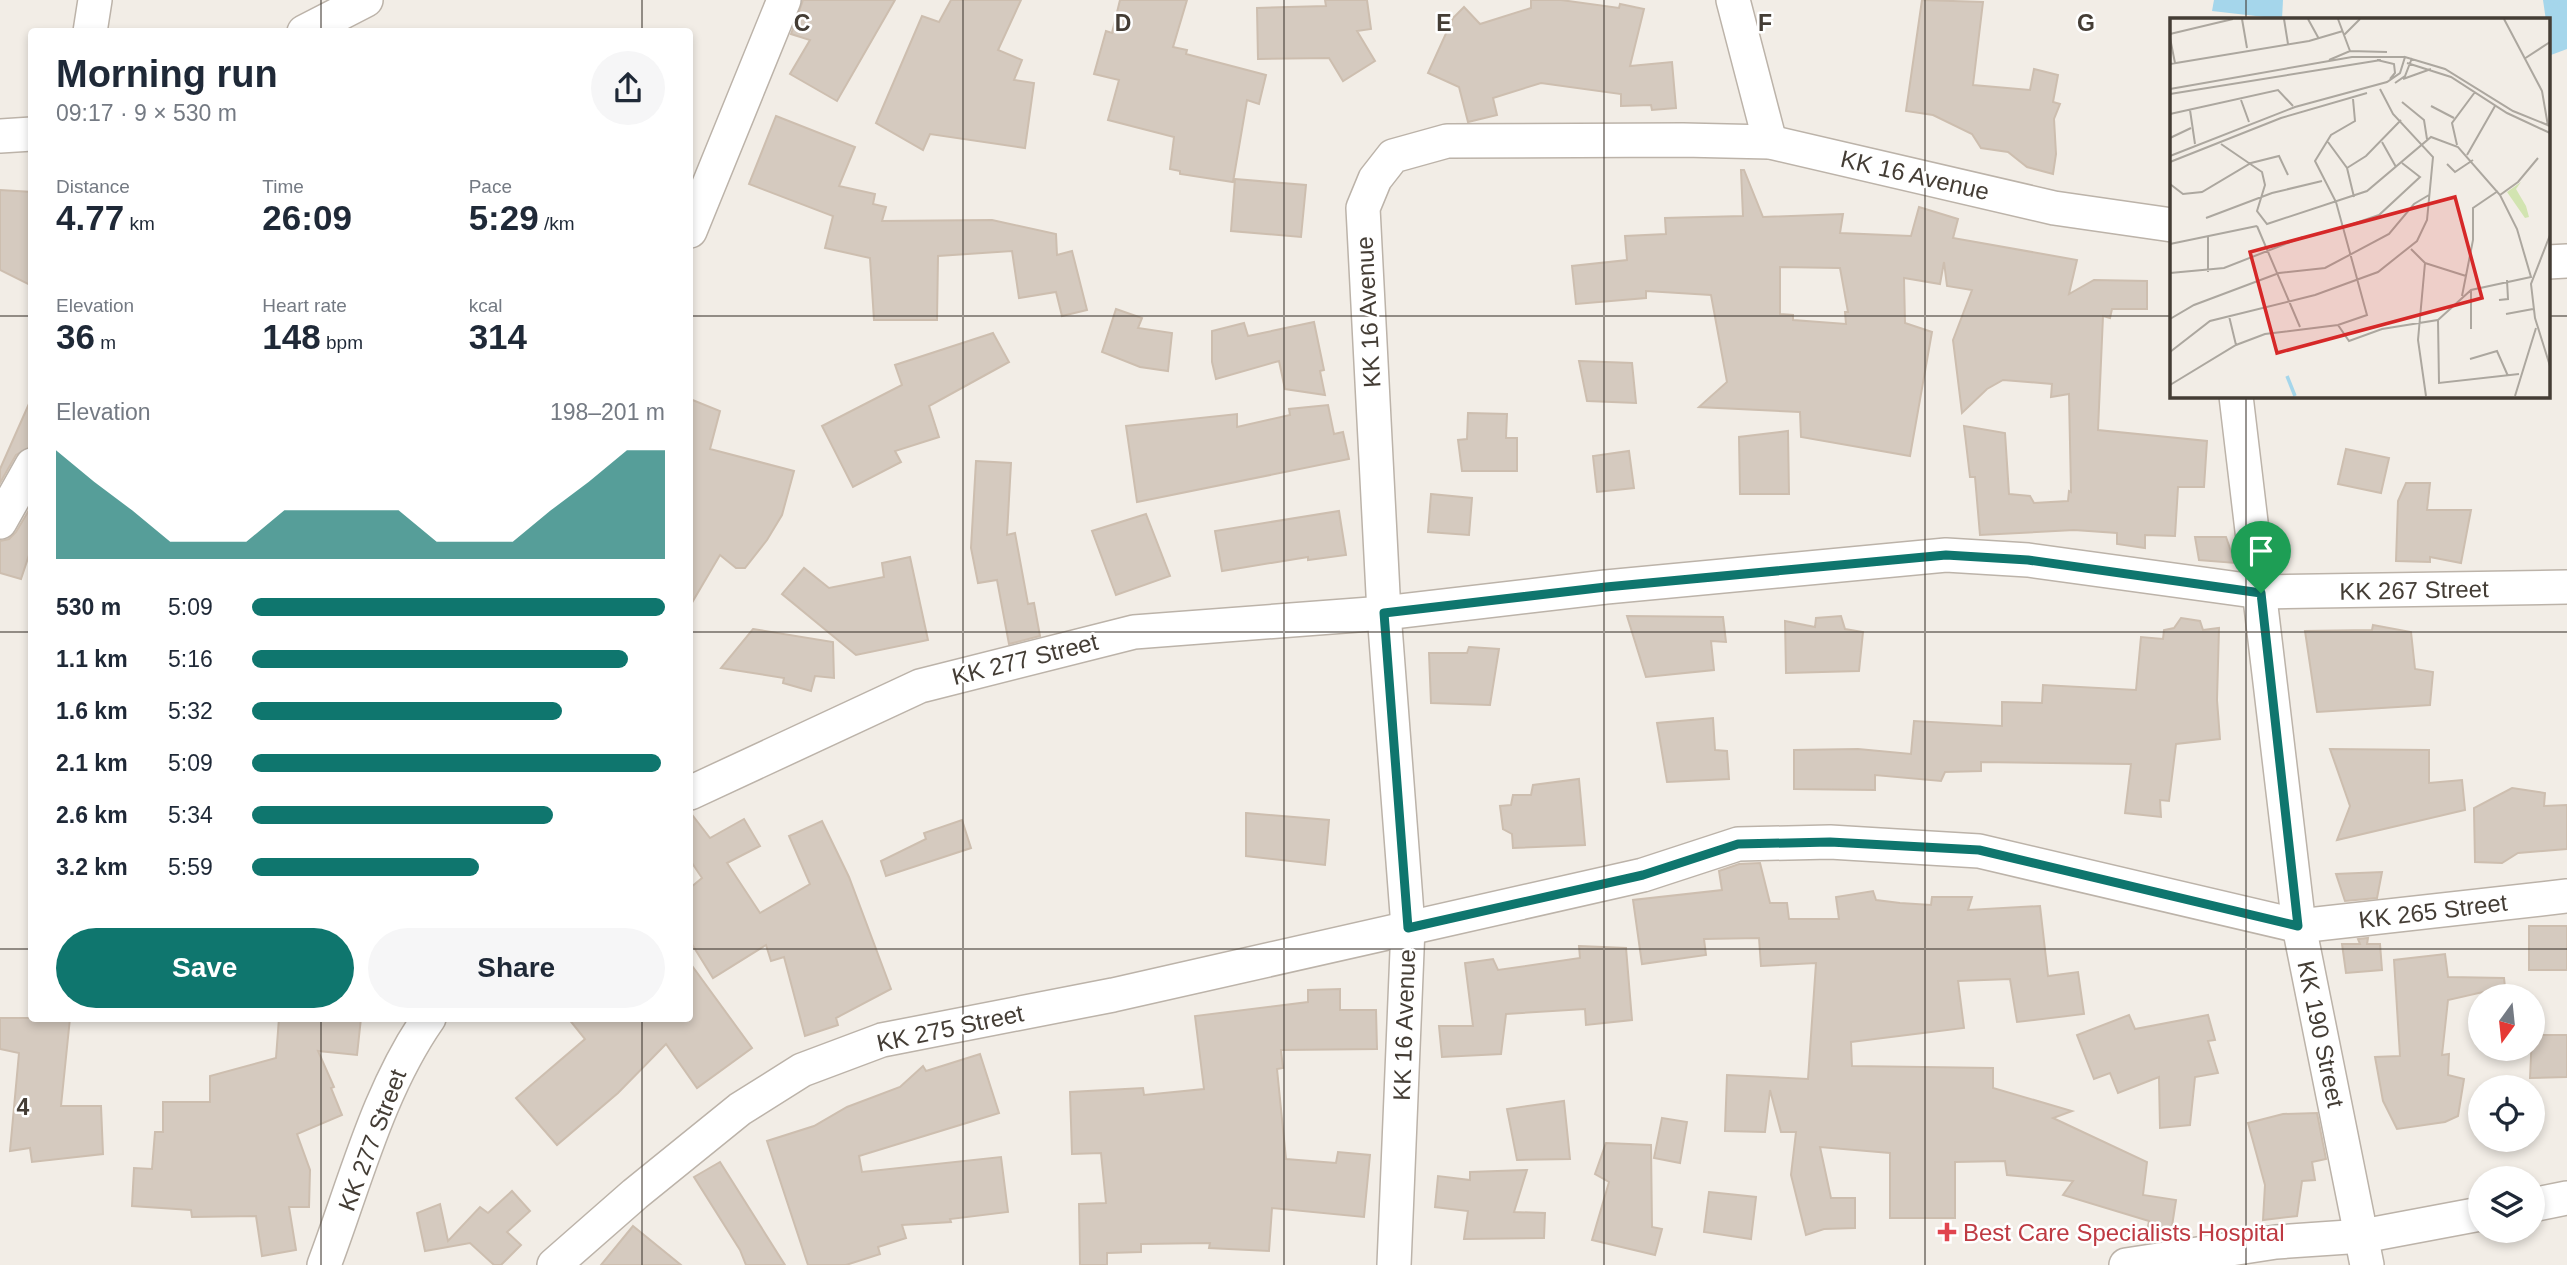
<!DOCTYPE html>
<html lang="en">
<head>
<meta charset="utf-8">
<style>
  :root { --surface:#fff; --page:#f6f6f7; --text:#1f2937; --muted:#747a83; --accent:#0f766e }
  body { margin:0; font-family:Arial,sans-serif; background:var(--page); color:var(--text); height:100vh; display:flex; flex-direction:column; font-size:26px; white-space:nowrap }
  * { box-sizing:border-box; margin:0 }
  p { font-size:23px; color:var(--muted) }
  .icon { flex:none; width:38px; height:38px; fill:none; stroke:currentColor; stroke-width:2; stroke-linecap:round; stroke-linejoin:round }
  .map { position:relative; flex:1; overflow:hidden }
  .panel { position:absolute; left:28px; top:28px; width:665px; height:994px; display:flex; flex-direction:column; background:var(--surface); border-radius:7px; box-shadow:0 4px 10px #0003 }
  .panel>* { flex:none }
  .needle { width:46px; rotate:195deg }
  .fabs { position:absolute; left:2468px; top:984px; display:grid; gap:14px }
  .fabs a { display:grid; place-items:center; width:77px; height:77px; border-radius:50%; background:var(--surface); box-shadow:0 4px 10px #0003; font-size:35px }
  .pin { position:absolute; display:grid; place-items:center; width:60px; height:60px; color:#fff; margin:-72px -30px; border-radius:50% 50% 50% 0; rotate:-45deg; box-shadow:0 0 7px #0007 }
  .pin .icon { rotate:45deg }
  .round { display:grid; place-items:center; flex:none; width:74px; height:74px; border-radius:37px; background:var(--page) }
  .head { display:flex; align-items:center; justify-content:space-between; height:119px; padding:0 28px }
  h1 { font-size:38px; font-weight:600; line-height:52px }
  .figures { display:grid; grid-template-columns:repeat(3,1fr); gap:10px; height:119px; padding:7px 28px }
  .figures div { display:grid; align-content:center }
  .figures b { font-size:35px; font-weight:600 }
  .figures small { font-size:19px; font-weight:400 }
  .figures p { font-size:19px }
  .chart { height:196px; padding:14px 28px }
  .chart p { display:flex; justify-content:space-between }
  .chart svg { width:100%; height:126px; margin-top:7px; fill:var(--accent); opacity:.7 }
  .primary-button { display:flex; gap:14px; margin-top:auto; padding:14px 28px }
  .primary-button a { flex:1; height:80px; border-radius:42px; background:var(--accent); color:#fff; font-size:28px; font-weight:600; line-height:80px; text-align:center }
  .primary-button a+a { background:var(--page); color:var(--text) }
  ul { padding:0 28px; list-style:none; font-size:23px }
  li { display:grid; grid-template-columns:112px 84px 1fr; align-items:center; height:52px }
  li i { height:18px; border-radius:9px; background:var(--accent) }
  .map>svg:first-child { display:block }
  .water { fill:#a5d6eb }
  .building { fill:#d5cabf; stroke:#cdbeaf; stroke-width:2; fill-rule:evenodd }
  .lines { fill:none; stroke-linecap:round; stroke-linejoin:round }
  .minor-casing { stroke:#bcb3a9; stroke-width:36 }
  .minor { stroke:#fff; stroke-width:33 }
  .route-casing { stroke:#fff; stroke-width:14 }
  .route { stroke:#0f766e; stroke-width:9 }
  .grid { fill:none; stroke:#443d35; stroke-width:2; stroke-opacity:0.55 }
  .health-dot { fill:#e0444e; stroke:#fff; stroke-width:2.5 }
  .labels { text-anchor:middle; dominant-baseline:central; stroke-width:5; stroke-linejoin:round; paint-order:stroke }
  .street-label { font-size:24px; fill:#443d35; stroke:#fff }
  .health-label { font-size:24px; fill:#be3a42; stroke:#fff; text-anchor:start }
  .inset-river { fill:none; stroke:#a5d6eb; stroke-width:3.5 }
  .inset-road { fill:none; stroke:#aca79f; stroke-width:2 }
  .view { fill:#d62828; fill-opacity:0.15; stroke:#d62828; stroke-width:3.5 }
  .inset-edge { fill:none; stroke:#443d35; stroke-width:3.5 }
  .grid-label { font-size:23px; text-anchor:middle; font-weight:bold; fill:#443d35; stroke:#fff; stroke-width:5; stroke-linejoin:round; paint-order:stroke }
</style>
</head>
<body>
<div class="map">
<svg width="2567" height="1265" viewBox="0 0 2567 1265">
  <rect width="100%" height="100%" fill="#f2ede6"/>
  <g class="water">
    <polygon points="2214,0 2283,0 2282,19 2212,11"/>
    <polygon points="2543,0 2567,0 2567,49 2551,55"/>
  </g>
  <g class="building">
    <polygon points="803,0 895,0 837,101 790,74 810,40 791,34"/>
    <polygon points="951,0 1021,0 998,50 1022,60 1014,80 1034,83 1025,148 930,134 923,150 876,123 922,16 939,22"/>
    <polygon points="1120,0 1187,0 1173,47 1187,50 1186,54 1266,75 1259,104 1247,100 1233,182 1180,174 1180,171 1170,169 1174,137 1108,120 1119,80 1094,74 1106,31 1112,33"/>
    <polygon points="1325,0 1367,0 1371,29 1357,31 1375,61 1343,81 1329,58 1258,59 1257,8 1326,6"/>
    <polygon points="1531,0 1561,0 1619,8 1620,4 1644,9 1630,66 1672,62 1676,108 1652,110 1651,105 1621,106 1621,94 1541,83 1493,98 1497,115 1468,122 1459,87 1428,73 1453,18 1464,7 1480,24 1531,8"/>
    <polygon points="1922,0 1983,2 1973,85 2030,90 2034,69 2058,75 2053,102 2060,104 2054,119 2056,154 2053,174 2027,167 2008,152 1981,148 1972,134 1933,115 1906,111"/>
    <polygon points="776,116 855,147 839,186 875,194 873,204 886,207 882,221 992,220 1056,234 1057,255 1072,251 1087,310 1062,316 1056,292 1019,298 1012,251 938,256 937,320 874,320 870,258 825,248 833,216 749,184"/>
    <path d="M 1741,170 L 1744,170 L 1763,217 L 1843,214 L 1840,233 L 1911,236 L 1919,207 L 1958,219 L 1953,238 L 2077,260 L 2069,294 L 2094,280 L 2147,281 L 2147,309 L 2112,309 L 2110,318 L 2103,316 L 2098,430 L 2207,441 L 2204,487 L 2178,487 L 2175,536 L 2145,535 L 2145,548 L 2117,544 L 2117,533 L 2074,530 L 1980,535 L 1975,477 L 1970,477 L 1964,426 L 2005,433 L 2009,494 L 2030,496 L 2034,503 L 2068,501 L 2069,491 L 2071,492 L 2069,394 L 2051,397 L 2052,384 L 2003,380 L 1987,389 L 1962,413 L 1953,340 L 1972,290 L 1947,286 L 1944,262 L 1940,284 L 1904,278 L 1905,323 L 1932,332 L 1910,456 L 1801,437 L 1800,412 L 1699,407 L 1727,382 L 1711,295 L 1646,291 L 1646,298 L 1576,304 L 1572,266 L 1627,260 L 1625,236 L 1666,234 L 1665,218 L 1743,216 ZM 1780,267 L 1840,268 L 1848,312 L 1845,312 L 1846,324 L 1793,320 L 1793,315 L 1780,314 Z"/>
    <polygon points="1235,179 1306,185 1301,237 1231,231"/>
    <polygon points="0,190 32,192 32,286 0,270"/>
    <polygon points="1116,309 1142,318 1138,328 1172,333 1168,371 1140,367 1102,352"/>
    <polygon points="1314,322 1324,370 1320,371 1325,395 1285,389 1279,361 1216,379 1212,362 1212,331 1244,323 1248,336"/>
    <polygon points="993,333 1009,362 929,406 939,437 895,451 901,462 853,487 822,426 902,385 895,365"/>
    <polygon points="1579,361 1632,363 1636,403 1587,401"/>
    <polygon points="32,397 32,446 16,455 0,483 0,469"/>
    <polygon points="690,399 720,411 710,449 794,471 782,515 767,540 745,568 736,568 720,555 690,606"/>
    <polygon points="1328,405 1334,434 1343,432 1349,459 1137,502 1126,426 1237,414 1237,427 1290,415 1289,409"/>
    <polygon points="1468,413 1507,414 1506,438 1517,438 1517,471 1462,471 1458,440 1467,439"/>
    <polygon points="1788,431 1789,494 1740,494 1739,437"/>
    <polygon points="2346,449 2389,458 2381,493 2338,484"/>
    <polygon points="1629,451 1634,488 1597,492 1593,456"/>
    <polygon points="976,461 1011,463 1007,535 1015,533 1028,604 1034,603 1040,636 1009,644 997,580 978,583 971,548"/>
    <polygon points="2406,483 2430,483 2427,510 2471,510 2461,563 2430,557 2430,562 2396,561 2398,501"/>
    <polygon points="1431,494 1472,498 1469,535 1428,532"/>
    <polygon points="32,505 32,546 21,579 0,573 0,541 9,539 16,532"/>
    <polygon points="1339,511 1346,555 1308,560 1308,557 1222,571 1215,531"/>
    <polygon points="1146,514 1170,576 1116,595 1092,531"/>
    <polygon points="2195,537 2226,537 2235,563 2199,560"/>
    <polygon points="910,557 928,640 856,655 782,594 804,568 829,588 884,577 882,563"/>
    <polygon points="1627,616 1723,617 1726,642 1711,641 1714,670 1646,677"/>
    <polygon points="1841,616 1845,629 1863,632 1859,671 1786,673 1785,621 1815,627 1816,618"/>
    <polygon points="2181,618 2200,621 2203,630 2219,628 2217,700 2220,739 2176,744 2169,801 2160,800 2161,817 2125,813 2131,764 1981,762 1981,771 1945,772 1941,781 1875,775 1875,790 1794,789 1794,750 1858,749 1911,754 1914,721 2002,726 2002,702 2042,703 2043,685 2136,690 2141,637 2163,639 2164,630 2174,628"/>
    <polygon points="2373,625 2411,632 2415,669 2433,672 2430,705 2317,712 2305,631 2372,630"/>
    <polygon points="753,629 833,642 834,678 815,676 811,691 783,683 784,678 721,668"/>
    <polygon points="1469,647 1499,649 1490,705 1431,703 1429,653 1467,653"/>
    <polygon points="1713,718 1715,750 1727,751 1729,779 1667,782 1657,723"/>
    <polygon points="2330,749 2429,750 2429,783 2462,780 2465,810 2337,840 2350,806"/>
    <polygon points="1579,779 1585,845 1513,848 1512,834 1503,829 1500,806 1511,805 1513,795 1531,795 1533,785"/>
    <polygon points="2512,788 2545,793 2544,806 2567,805 2567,849 2518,853 2502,863 2475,862 2474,808"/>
    <polygon points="690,812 710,838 744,819 760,846 727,863 760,913 810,884 789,836 822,821 849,877 891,989 836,1018 838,1025 805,1036 784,957 771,961 766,945 713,978 690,941 690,888 702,878 690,860"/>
    <polygon points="1246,813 1329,820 1325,865 1246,856"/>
    <polygon points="962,820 971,848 886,876 881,861 926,839 924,833"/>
    <polygon points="1760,863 1770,903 1787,903 1789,919 1839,919 1836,897 1873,891 1876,900 1900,903 1931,905 1932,897 1972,897 1968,910 2040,906 2048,976 2078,972 2084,1014 2017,1022 2010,979 1958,981 1964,1028 1851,1042 1852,1066 1993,1068 1993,1088 2072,1111 2053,1118 2147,1162 2143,1195 2176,1200 2170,1239 2146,1237 2149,1221 2063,1195 2073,1181 2007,1175 2005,1161 1955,1162 1955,1218 1890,1218 1890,1153 1820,1147 1831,1198 1855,1198 1855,1228 1824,1229 1806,1235 1791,1175 1796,1132 1781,1132 1770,1090 1765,1132 1725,1131 1727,1075 1808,1079 1816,963 1761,966 1759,938 1704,939 1706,955 1642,964 1633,900 1722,890 1719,871 1739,864"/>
    <polygon points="2382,872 2377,898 2345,901 2336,874"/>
    <rect x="2529" y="926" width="38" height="44"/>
    <polygon points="2368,938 2367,944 2380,944 2382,970 2346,973 2342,944 2360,944 2358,939"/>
    <polygon points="1579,946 1626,948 1632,1020 1586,1025 1585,1009 1506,1014 1501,1054 1442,1057 1439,1026 1473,1026 1465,963 1493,959 1498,970 1580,958"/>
    <polygon points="2445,954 2448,977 2504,978 2505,987 2448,1000 2442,1055 2449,1054 2448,1075 2464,1079 2458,1116 2445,1122 2397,1129 2383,1101 2375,1057 2400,1056 2394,960"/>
    <polygon points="690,963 752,1048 697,1088 666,1044 618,1093 557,1145 516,1098 585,1039 568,1018 690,1018"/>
    <polygon points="1340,989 1340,1010 1376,1010 1377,1049 1281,1050 1283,1068 1277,1069 1286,1159 1336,1163 1338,1152 1370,1155 1364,1217 1272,1208 1269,1251 1209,1248 1210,1243 1141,1244 1141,1252 1107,1253 1107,1265 1080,1265 1079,1204 1106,1203 1101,1153 1072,1154 1070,1092 1143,1088 1144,1095 1204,1089 1195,1016 1308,1002 1308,990"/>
    <polygon points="2129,1015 2135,1029 2208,1015 2215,1040 2208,1041 2218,1073 2195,1077 2190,1125 2160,1128 2159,1077 2118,1093 2110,1073 2094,1079 2077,1035"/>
    <polygon points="0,1018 70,1018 61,1106 101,1106 103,1154 32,1162 30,1148 10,1151 19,1053 0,1049"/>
    <polygon points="279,1018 361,1018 357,1055 318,1051 334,1087 331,1088 342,1115 297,1134 310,1170 309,1207 289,1207 296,1250 262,1256 256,1216 192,1217 191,1210 132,1206 134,1168 152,1169 155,1132 163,1132 163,1102 210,1102 210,1076 276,1058"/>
    <polygon points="2532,1035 2567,1035 2567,1077 2530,1078"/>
    <polygon points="980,1054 999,1113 859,1156 862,1172 1001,1157 1008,1212 950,1219 951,1222 902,1225 906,1238 878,1247 880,1254 846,1265 808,1265 767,1141 814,1126 847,1107 900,1087 923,1066 926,1071"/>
    <polygon points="1564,1101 1570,1159 1517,1160 1507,1109"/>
    <polygon points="2317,1113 2326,1159 2312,1162 2315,1180 2302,1181 2297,1216 2263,1220 2265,1185 2248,1123 2283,1114"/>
    <polygon points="1662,1118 1687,1122 1680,1163 1654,1158"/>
    <polygon points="1606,1143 1651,1145 1652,1227 1662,1229 1655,1255 1592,1240 1609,1182 1595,1174"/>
    <polygon points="720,1162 785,1265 746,1265 740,1250 694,1177"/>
    <polygon points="1527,1170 1514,1212 1545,1213 1544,1238 1464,1239 1468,1211 1435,1207 1438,1176 1470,1180 1470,1172"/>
    <polygon points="512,1191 530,1211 507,1232 521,1245 501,1265 494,1265 470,1243 425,1251 417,1213 440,1204 448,1241 480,1207 488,1213"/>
    <polygon points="1709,1192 1756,1197 1751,1239 1704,1232"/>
    <polygon points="633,1226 681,1265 601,1265"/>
  </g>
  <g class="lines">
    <g class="minor-casing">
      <g id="minor">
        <polyline points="1733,0 1770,142"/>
        <polyline points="90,32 95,0"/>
        <polyline points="304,32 366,0"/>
        <polyline points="0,136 32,134"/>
        <polyline points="690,231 784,0"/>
        <polyline points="2548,262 2567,261"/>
        <polyline points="2236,396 2299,926 2367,1265"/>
        <polyline points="0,522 32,465"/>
        <polyline points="690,793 920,686 1134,632 1384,613 1606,587 1946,555 2028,560 2261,592 2567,587"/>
        <polyline points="2532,1205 2567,1198"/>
        <path d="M 324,1265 C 355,1183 378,1091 429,1018"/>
        <polyline points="554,1265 635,1194 740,1109 802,1070 882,1040 1113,995 1643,875 1738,844 1830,842 1979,851 2299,926 2567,896"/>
        <polyline points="1394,1265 1408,927 1384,613 1363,208 1375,179 1393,156 1447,141 1683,140 1770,142 2054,208 2172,225"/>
        <polyline points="2126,1265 2276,1242 2363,1236 2480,1214"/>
      </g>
    </g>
    <use href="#minor" class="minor"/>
  </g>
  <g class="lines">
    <g class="route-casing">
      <polygon id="route" points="1946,555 2028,560 2261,593 2298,926 1979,850 1830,842 1738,844 1643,875 1408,928 1384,613 1606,587"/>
    </g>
    <use href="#route" class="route"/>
  </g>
  <path class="grid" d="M 321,0 L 321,32M 642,0 L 642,32M 963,0 L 963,1265M 1284,0 L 1284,1265M 1604,0 L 1604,1265M 1925,0 L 1925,1265M 2246,0 L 2246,19M 0,316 L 32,316M 690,316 L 2172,316M 2548,316 L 2567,316M 2246,396 L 2246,1265M 0,632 L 32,632M 690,632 L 2567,632M 0,949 L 32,949M 690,949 L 2567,949M 321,1018 L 321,1265M 642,1018 L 642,1265"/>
  <path class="health-dot" d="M1943.5 1221.5h7v7h7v7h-7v7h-7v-7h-7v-7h7z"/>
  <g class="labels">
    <g class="street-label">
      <text transform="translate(1915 175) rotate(13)">KK 16 Avenue</text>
      <text transform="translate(1368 312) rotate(-93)">KK 16 Avenue</text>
      <text transform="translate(2414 590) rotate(-1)">KK 267 Street</text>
      <text transform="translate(1025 659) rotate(-14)">KK 277 Street</text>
      <text transform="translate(2433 911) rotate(-7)">KK 265 Street</text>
      <text transform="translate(1404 1025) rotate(-88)">KK 16 Avenue</text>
      <text transform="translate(950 1028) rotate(-12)">KK 275 Street</text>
      <text transform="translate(2321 1034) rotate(78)">KK 190 Street</text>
      <text transform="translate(372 1140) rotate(-69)">KK 277 Street</text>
    </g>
    <g class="health-label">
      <text x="1963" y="1232">Best Care Specialists Hospital</text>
    </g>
  </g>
  <g transform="translate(2170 18)">
    <rect width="380" height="380" fill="#f2ede6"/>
    <path d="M 351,164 L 346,171 L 356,188 L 359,199 L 355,200 L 337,174 Z" fill="#d2e4b1"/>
    <path class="inset-river" d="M 117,358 L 125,378"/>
    <path class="inset-road" d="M 72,1 L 77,30M 114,1 L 118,26M 138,1 L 149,21M 168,1 L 180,33M 334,1 L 372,73 L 378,108M 0,16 L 63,1M 174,17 L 190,1M 0,20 L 5,45M 354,41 L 380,24M 159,42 L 180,33 L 217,34M 207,42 L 224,46 L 225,55 L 220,61M 237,45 L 281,59 L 337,95 L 380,115M 0,46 L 139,23 L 173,13M 233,61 L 261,51M 225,65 L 235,58 L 242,40M 0,71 L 182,39 L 235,39M 0,76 L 211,42M 71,82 L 79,104M 232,84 L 254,102 L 257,121M 261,88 L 284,100M 20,92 L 25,126M 0,96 L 108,72 L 123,88M 0,120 L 21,110M 158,124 L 177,150 L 184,179M 212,124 L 226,149M 51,126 L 92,154 L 95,167 L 87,193 L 97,206 L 197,173 L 261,119 L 288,129 L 330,177 L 347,211 L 361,259 L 301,272 L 268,302M 287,127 L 282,105 L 305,74M 297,137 L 325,88M 0,138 L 125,89 L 217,64 L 230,55 L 235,39 L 275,51 L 343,93 L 380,108M 0,144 L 111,100 L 197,75M 277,146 L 285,154 L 303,142M 177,150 L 196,138 L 231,102M 0,166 L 13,176 L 32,174 L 81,145 L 109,138 L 118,157M 330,177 L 348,164 L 368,140M 36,200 L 102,175 L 152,163M 87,208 L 130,309M 174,209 L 209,197 L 250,159 L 232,145M 380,217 L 361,266 L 365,300 L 380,348M 38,219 L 38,254M 0,226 L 87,208M 241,231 L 255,245 L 248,322 L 256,378M 255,245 L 296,258M 0,255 L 54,250 L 133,219M 292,278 L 303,222 L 303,190 L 328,173M 329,282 L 338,281 L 337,262M 336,296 L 363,291M 59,298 L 66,327M 0,301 L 24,287 L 109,255 L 155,250 L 219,216 L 244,186 L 259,177M 168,307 L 179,323 L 212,311 L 268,302 L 269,365 L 349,356M 301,311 L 301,272M 0,334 L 40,303 L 145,277 L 208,254 L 247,223 L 257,202 L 263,139 L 223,96 L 210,71M 300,341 L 327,333 L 338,358M 0,367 L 66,327 L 95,316 L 168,307 L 197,297 L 166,184 L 145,143 L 161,117 L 185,103 L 183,81M 345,378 L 366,310"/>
    <path class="view" d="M 285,179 L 312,280 L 107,335 L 80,234 Z"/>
    <rect width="380" height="380" class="inset-edge"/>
  </g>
  <g class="grid-label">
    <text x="802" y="31">C</text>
    <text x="1123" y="31">D</text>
    <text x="1444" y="31">E</text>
    <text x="1765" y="31">F</text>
    <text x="2086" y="31">G</text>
    <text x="23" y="1115">4</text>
  </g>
</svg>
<div class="fabs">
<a><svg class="needle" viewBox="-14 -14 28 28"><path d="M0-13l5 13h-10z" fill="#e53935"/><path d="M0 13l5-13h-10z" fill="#747a83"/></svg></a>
<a><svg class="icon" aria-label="locate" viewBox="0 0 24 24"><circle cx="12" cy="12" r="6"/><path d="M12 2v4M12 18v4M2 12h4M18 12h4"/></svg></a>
<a><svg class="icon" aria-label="layers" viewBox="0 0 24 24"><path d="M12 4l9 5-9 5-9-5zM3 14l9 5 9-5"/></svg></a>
</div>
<div class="pin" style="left:2261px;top:593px;background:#1e9e55"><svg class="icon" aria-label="arrive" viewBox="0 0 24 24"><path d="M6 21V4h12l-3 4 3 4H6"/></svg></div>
<section class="panel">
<div class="head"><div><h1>Morning run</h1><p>09:17 · 9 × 530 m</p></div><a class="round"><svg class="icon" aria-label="share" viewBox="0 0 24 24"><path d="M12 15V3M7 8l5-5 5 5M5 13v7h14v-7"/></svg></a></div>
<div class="figures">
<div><p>Distance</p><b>4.77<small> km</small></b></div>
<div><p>Time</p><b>26:09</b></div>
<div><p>Pace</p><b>5:29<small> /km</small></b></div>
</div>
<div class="figures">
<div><p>Elevation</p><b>36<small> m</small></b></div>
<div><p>Heart rate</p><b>148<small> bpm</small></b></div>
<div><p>kcal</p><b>314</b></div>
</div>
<div class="chart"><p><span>Elevation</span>198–201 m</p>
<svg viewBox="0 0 160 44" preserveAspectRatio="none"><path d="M0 44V6L10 17L20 27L30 38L40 38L50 38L60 27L70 27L80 27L90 27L100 38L110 38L120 38L130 27L140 17L150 6L160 6V44z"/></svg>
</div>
<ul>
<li><b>530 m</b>5:09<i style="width:100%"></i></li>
<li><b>1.1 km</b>5:16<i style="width:91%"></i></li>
<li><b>1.6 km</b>5:32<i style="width:75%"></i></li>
<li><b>2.1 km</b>5:09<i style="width:99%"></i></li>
<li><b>2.6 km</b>5:34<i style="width:73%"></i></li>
<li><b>3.2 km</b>5:59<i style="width:55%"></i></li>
</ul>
<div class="primary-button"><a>Save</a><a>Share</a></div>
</section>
</div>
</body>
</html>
